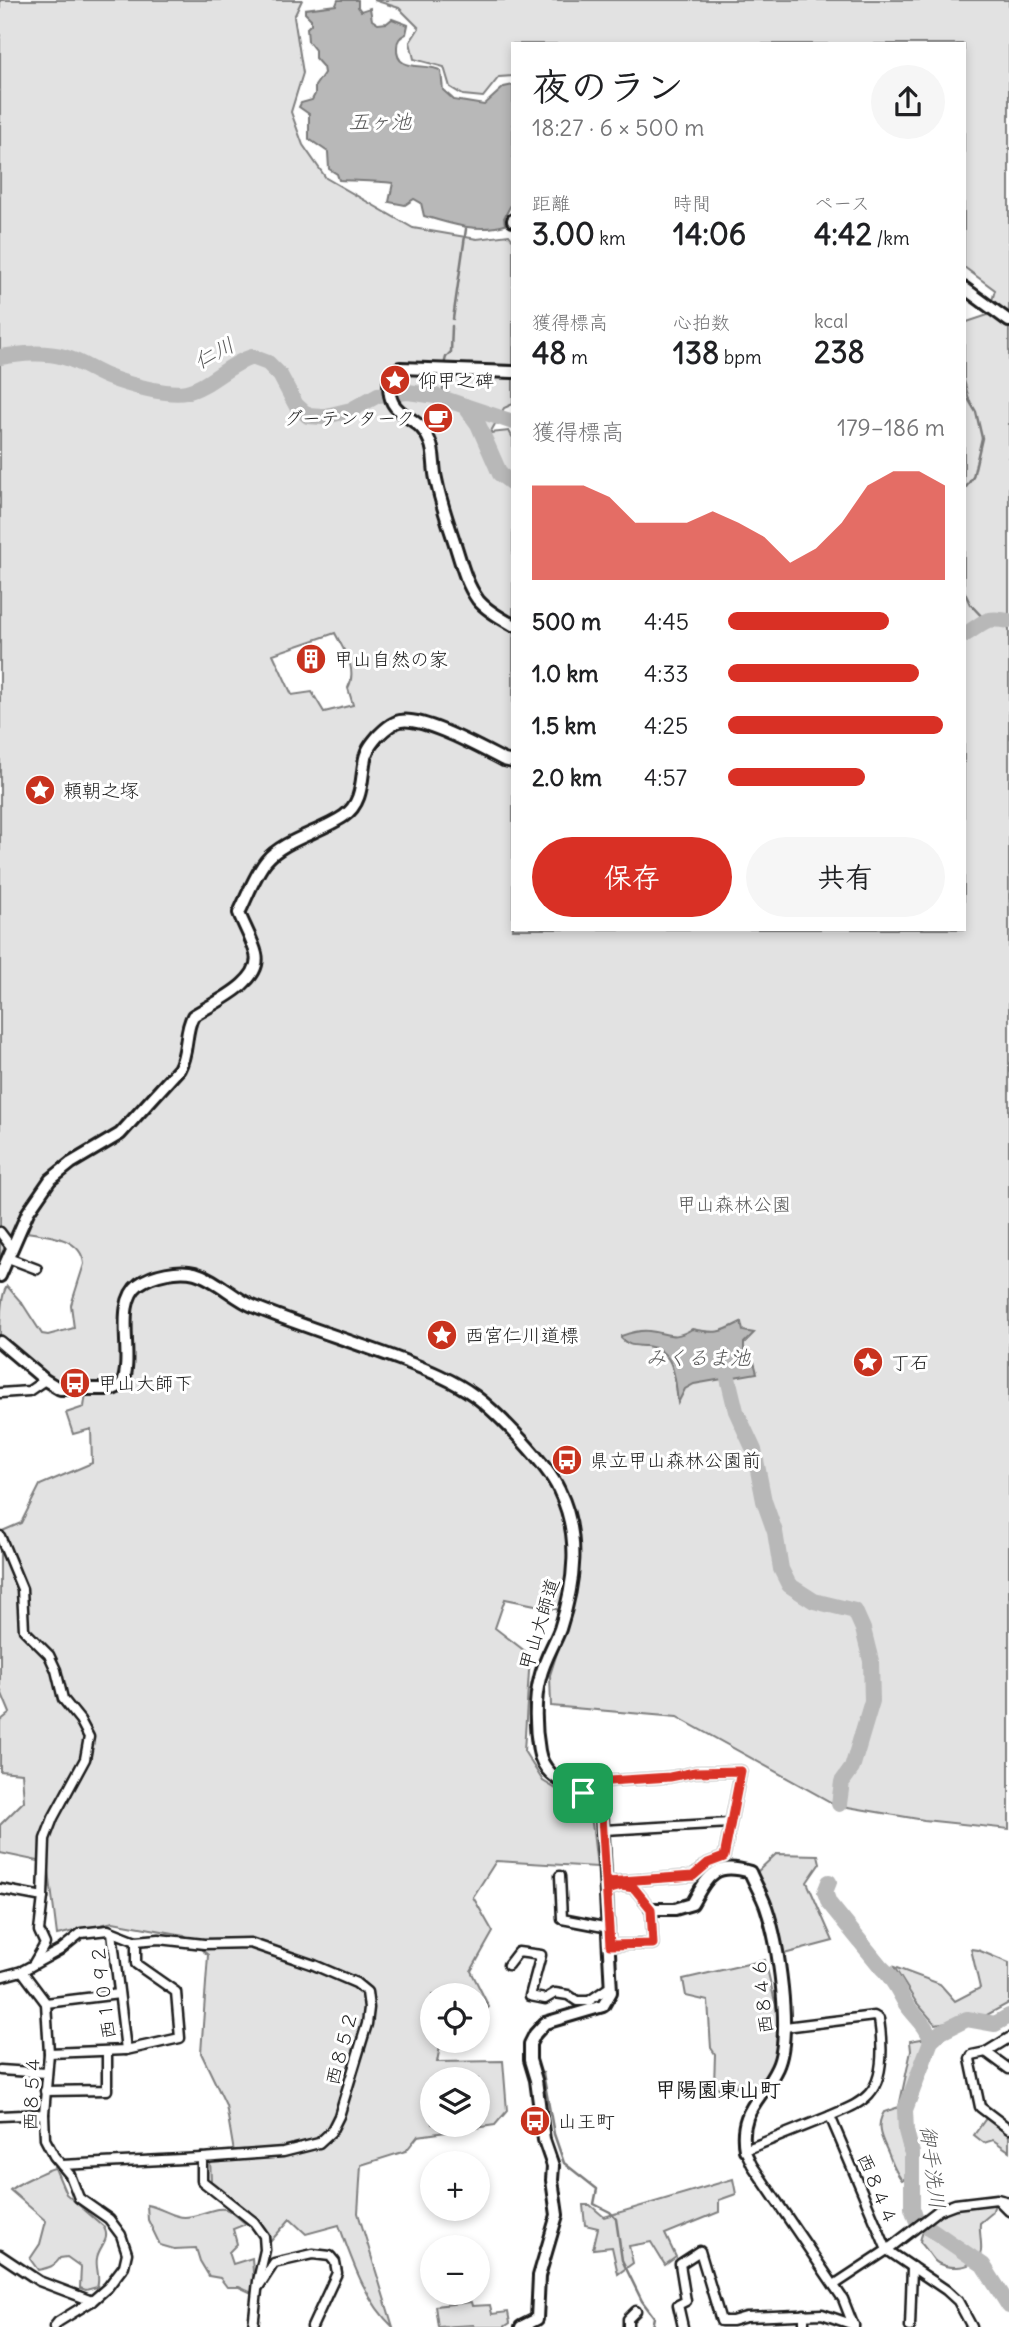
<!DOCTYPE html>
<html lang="ja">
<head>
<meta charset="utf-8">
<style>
  :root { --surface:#fff; --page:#f6f6f6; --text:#202124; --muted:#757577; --accent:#d93025 }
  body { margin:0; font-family:Delius,"Klee One",sans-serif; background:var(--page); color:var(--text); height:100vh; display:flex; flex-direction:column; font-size:26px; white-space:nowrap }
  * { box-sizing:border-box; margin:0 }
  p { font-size:23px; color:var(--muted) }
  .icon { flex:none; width:38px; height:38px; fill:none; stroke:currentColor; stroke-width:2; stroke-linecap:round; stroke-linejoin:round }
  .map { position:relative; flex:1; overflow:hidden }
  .panel { position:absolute; left:511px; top:42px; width:455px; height:889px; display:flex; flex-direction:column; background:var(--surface); border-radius:0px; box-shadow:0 4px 10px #0003 }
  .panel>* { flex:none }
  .fabs { position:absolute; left:420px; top:1983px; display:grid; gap:14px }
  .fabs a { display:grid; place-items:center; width:70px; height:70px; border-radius:50%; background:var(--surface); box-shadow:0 4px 10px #0003; font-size:35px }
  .pin { position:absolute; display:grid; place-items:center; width:60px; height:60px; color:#fff; margin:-30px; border-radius:14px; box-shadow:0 4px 10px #0006 }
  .round { display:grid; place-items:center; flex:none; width:74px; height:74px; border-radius:37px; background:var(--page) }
  .headline { display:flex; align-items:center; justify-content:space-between; height:119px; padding:0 21px }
  h1 { font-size:38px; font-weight:700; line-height:52px }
  .stats { display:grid; grid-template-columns:repeat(3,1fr); gap:10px; height:119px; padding:7px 21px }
  .stats div { display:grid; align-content:center }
  .stats b { font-size:30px; font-weight:700 }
  .stats small { font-size:19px; font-weight:400 }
  .stats p { font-size:19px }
  .chart { height:196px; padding:14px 21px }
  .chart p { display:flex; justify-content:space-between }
  .chart svg { width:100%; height:126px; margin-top:7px; fill:var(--accent); opacity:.7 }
  .primary-button { display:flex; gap:14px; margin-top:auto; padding:14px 21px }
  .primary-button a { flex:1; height:80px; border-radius:42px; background:var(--accent); color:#fff; font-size:28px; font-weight:700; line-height:80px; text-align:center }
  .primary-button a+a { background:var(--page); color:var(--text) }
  ul { padding:0 21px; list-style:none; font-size:23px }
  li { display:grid; grid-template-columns:112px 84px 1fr; align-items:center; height:52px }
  li i { height:18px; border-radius:9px; background:var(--accent) }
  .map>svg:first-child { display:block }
  .green { fill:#e2e2e2; stroke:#7f7f7f; stroke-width:2; fill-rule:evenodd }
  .water { fill:#b8b8b8; stroke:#7a7a7a; stroke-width:2 }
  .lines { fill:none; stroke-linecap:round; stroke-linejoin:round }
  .stream { stroke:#7a7a7a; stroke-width:2.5 }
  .river { stroke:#b8b8b8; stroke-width:16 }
  .minor-casing { stroke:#1c1c1c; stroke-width:13 }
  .tertiary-casing { stroke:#1c1c1c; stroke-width:16 }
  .minor { stroke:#fff; stroke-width:8 }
  .tertiary { stroke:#fff; stroke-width:10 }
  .route-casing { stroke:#fff; stroke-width:14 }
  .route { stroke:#d93025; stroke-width:9 }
  .labels { text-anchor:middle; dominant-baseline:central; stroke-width:6; stroke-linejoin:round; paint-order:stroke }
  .poi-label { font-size:19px; fill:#1c1c1c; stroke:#fff; text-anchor:start }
  .park-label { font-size:19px; fill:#575757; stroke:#fff }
  .street-label { font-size:19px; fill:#1c1c1c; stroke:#fff }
  .water-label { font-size:21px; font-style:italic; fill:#5a5a5a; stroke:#fff }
  .neighbourhood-label { font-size:21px; font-weight:bold; fill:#1c1c1c; stroke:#fff }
</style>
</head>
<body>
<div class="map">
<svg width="1009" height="2327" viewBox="0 0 1009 2327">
  <rect width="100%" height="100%" fill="#fff"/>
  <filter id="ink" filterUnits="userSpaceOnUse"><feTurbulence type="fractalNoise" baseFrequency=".0143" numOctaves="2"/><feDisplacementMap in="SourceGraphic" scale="14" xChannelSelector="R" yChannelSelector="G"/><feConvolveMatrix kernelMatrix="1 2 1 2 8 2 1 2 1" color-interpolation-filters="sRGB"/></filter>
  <g filter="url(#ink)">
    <g class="green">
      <path d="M 0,0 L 302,0 L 294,17 L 303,73 L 291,112 L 303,145 L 326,178 L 413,228 L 477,239 L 509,235 L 513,240 L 513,404 L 504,408 L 490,433 L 509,431 L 513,438 L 513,929 L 964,929 L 964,323 L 988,315 L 995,290 L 964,267 L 964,44 L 513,44 L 513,76 L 499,77 L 483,97 L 463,95 L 450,87 L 444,67 L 414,59 L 410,42 L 419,28 L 399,8 L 374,0 L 1009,0 L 1009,1829 L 924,1820 L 836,1805 L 677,1717 L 551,1706 L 550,1675 L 570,1612 L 505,1599 L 495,1628 L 530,1655 L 524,1751 L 543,1781 L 574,1800 L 592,1823 L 597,1867 L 496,1861 L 473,1897 L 493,1932 L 471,1971 L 489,2007 L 478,2018 L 478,1995 L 432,1995 L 432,2040 L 441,2041 L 437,2062 L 503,2061 L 507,2111 L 495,2125 L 418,2136 L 406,2151 L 361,2165 L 358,2213 L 393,2327 C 365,2301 352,2260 339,2225 L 306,2234 L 290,2219 L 270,2242 L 249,2211 L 211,2181 L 210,2159 L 235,2158 L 226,2105 L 201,2053 L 208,1955 L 184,1935 L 113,1922 L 57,1935 L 48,1863 L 0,1853 L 0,1825 L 24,1801 L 22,1773 L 0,1771 L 0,1721 L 10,1713 L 0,1689 L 0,1532 L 21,1523 L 40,1485 L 92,1463 L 91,1429 L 73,1434 L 66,1413 L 84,1407 L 88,1380 L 60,1383 L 52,1379 L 0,1337 C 0,1322 0,1296 7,1286 L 22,1303 L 42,1334 L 48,1335 L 74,1328 L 71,1305 L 84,1264 C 81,1235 42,1235 20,1231 L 0,1268 ZM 335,633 C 344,651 358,669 348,688 L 353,705 L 324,712 L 312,692 L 292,695 L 273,654 ZM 432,2079 L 478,2079 L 478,2124 L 432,2124 Z"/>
      <polygon points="776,1854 818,1855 820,1863 807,1882 833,1941 784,1954 776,1920 757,1872"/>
      <polygon points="971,1949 978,1950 1009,1963 1009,2003 985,2016 935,2024 916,2002 894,1967 940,1984 955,2001 980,1988"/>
      <polygon points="765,1960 781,2027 777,2056 757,2089 739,2082 731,2093 714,2086 715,2054 711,2048 708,2001 686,1996 683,1979"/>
      <path d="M 927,2038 L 927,2047 C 920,2066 903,2098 900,2116 C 897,2134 909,2155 907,2177 L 902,2180 C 895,2172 893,2165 889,2155 C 883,2140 874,2128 884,2112 L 899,2107 L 911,2051 L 910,2041 Z"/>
      <polygon points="987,2117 1009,2133 1009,2151 993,2140 984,2143 974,2135"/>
      <path d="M 55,2168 L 66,2194 L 103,2226 C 112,2240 99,2245 97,2258 C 95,2268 101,2277 97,2287 L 86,2290 L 80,2288 L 81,2267 L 67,2257 L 60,2258 C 54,2267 48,2268 38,2270 L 30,2259 L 40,2244 L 46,2221 L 10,2190 C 15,2185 48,2169 55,2168 Z"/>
      <polygon points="733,2179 736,2194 719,2200 719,2212 665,2234 676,2257 665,2265 651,2242 629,2246 633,2263 618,2274 612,2247 593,2249 598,2228 585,2225 583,2205 590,2205 604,2217"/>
      <path d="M 990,2201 L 996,2201 L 992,2213 L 980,2223 C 979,2232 982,2242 981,2251 C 978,2270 944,2271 934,2260 C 929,2254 926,2248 920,2242 C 925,2209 964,2206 990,2201 Z"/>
      <path d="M 147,2205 C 158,2207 167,2213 178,2216 C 194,2221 216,2204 228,2210 C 234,2213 240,2219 246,2224 L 233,2229 L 237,2244 L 229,2252 L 233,2264 L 252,2258 L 254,2286 L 252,2293 L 239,2287 L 227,2287 L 220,2278 L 209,2276 L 200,2261 L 196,2248 L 174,2249 L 160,2245 L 148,2220 Z"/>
      <polygon points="471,2302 472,2306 490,2305 492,2314 508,2312 510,2323 504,2327 475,2327 474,2325 438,2327 435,2306"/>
    </g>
    <g class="water">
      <path d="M 338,0 L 358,0 L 358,7 L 361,11 L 370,8 L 372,20 L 378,24 L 387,23 L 392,19 L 408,25 L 406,34 C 400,37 397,40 397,47 C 395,75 428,61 441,71 L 443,90 L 454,100 L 484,105 L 504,87 L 513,85 L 513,201 L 504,218 L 505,225 C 478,233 450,224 424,216 L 421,203 L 414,199 L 405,205 L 389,202 L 393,183 C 375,181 357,181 339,180 L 337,174 L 329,169 L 328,152 L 309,139 L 309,114 L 299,107 L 301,103 L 312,100 L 315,94 L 315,86 L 324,73 L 323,67 L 315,58 L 315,50 L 308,41 L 307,28 L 311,24 L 311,19 L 305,13 L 305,9 L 336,5 Z"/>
      <path d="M 741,1322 L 743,1331 L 754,1333 L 744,1343 L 744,1350 L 754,1362 L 757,1373 L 694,1384 L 685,1389 L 678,1403 C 675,1380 676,1349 646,1346 C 635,1345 629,1347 621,1338 L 621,1336 C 630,1333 639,1330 649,1331 C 669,1333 673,1341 692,1329 C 716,1334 720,1333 741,1322 Z"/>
    </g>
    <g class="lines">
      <g class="stream">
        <polyline points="453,319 466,229"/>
        <polyline points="444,365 446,357 451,352 452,326"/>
        <polyline points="444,375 443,394 446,398"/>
        <polyline points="964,381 969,400 976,412 982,438 973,477 964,490"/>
        <polyline points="964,591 970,604 985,620"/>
        <polyline points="543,2073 554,2134 564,2163 597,2189 594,2204 610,2212 616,2219 622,2260 642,2301 654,2317 652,2327"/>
      </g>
      <g class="river">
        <path d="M 0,357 C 21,354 43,351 64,357 C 79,361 93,371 108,377 C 126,384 167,396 186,392 C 209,387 228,364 252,357 L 268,363 L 280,375 L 296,405 L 308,416 L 322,417 L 351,410 L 378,395 L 408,392 L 436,396 L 465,406 L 478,424 L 500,474 L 513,484"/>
        <polyline points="465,406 513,422"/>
        <path d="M 964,635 C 985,623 983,616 1009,621"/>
        <polyline points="728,1378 736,1411 754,1450 764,1501 775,1532 781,1569 789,1585 814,1601 855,1611 863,1629 871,1661 872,1701 852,1768 842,1782 839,1804"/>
        <path d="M 829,1882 L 825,1892 L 829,1903 L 881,1967 C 893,1977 898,1991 906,2004 C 915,2017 928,2026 931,2041"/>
        <polyline points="1009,2016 995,2024 967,2019 941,2032 931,2041 905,2110 906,2131 912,2153 912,2208 916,2219 983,2265 1009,2306"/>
      </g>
      <g class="minor-casing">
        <g id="minor">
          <polyline points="0,1232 12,1248"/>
          <polyline points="8,1258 37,1269"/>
          <polyline points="0,1393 29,1391 45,1380"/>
          <polyline points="0,1536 22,1589 24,1630 49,1655 56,1670 63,1699 80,1720 89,1737 85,1759 53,1818 45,1839 43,1897"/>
          <polyline points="583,1793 594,1782 670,1777 695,1772 741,1771 724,1857 708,1863 693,1876 607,1882"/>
          <polyline points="604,1830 730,1823"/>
          <polyline points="560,1876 562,1919 609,1928"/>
          <polyline points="0,1889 43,1897 39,1931 45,1944 34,1963"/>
          <polyline points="607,1890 622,1886 634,1888 651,1909 653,1944 609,1945"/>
          <polyline points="112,1932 126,2050"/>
          <polyline points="508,1965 518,1952 541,1955 530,1996 545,1999 555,1993 568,1995 577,2001 589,2001 611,1986"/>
          <polyline points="22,1971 46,2003 49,2053 44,2114 45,2139 54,2156 70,2175 79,2198 109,2219 121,2235 127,2253 124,2266 108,2287 92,2301 58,2322 54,2327"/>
          <polyline points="0,1977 22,1971 60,1950 81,1933 108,1930 136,1941 159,1939 204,1944 250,1943 314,1965 356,1983 367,1992 369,2008 367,2024 339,2116 331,2132 319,2143 283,2152 202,2158 202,2181 254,2222 264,2236 265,2250 258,2281 253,2327"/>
          <polyline points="46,2003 119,1994"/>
          <path d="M 785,2027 L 874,2016 L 879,2019 C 882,2040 885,2077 869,2094 C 859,2105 843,2110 830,2116"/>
          <polyline points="1009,2038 986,2052 972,2055 970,2059 980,2107 1009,2129"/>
          <polyline points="986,2052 1009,2069"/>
          <polyline points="49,2053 126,2050 180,2038 176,1992 136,1964 136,1941"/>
          <polyline points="0,2070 46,2073"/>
          <polyline points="45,2091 107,2090 107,2052"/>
          <polyline points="0,2116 44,2114"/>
          <polyline points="62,2165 202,2158"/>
          <polyline points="999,2201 1009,2211"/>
          <polyline points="0,2255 39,2281 92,2301"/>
          <polyline points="834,2285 887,2250 939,2210 955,2204 997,2199 1009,2202"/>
          <polyline points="259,2286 274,2263 313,2254 330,2256 335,2262 337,2273 312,2327"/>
          <polyline points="804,2314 804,2327"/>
          <polyline points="628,2327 628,2319 636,2311"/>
          <polyline points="683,2327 678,2305 686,2301 680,2264 700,2251 721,2321 732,2321 746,2317 822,2314 854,2325"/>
          <polyline points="854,2327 843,2299 752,2165 745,2150 830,2116 887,2250 946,2290 958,2301 972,2327"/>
          <polyline points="910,2327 912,2267"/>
        </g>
      </g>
      <g class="tertiary-casing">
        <g id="tertiary">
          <polyline points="513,220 513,221"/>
          <polyline points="964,288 1009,321"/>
          <path d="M 513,372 L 400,368 L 390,373 C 383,423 417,408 430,442 C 435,452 433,467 436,479 C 440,500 447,520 454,541 C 461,562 465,582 478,600 C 486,610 502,619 513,625"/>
          <path d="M 0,1276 L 28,1212 L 50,1180 L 71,1163 L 120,1134 L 179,1069 C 189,1051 184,1032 193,1016 C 213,1003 263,982 256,954 C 253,941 244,926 239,913 C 247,897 254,876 266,861 C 283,840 321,832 344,816 C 362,803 361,784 364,764 C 365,752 371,744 378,736 C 384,730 391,723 400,721 C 423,716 482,749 504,760 L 513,762"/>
          <path d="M 0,1342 L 45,1380 L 60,1389 L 113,1389 L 122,1385 C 135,1357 113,1304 139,1284 C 153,1274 179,1269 195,1273 C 217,1279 234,1299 255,1307 C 302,1326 351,1341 399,1359 C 425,1369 452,1379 475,1396 C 498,1413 547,1464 559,1490 C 581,1535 575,1583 560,1629 C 554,1645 544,1660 540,1678 C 534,1700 535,1729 539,1751 C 545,1788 590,1784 602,1817 L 611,1992 L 603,2006 L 545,2023 L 535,2034 L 530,2044 L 530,2060 L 536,2080 L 544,2140 L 553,2166 L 552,2180 L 557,2215 L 539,2276 L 537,2319 L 521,2327"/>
          <path d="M 651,1909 L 675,1909 L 692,1904 C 708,1876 714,1861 750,1872 C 755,1884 762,1895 766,1907 C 778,1942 793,2034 777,2068 C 762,2100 738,2110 745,2150"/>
        </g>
      </g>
      <use href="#minor" class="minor"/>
      <use href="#tertiary" class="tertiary"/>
    </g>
  </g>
  <g class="lines" filter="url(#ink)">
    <g class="route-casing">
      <polyline id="route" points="583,1793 595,1804 602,1816 610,1945 653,1944 651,1909 634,1888 622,1886 607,1890 607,1882 693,1876 708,1863 724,1857 741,1771 695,1772 670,1777 594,1782 583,1793"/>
    </g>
    <use href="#route" class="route"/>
  </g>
  <defs>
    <g id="sight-disc" transform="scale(1.575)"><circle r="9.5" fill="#c8321e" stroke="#fff"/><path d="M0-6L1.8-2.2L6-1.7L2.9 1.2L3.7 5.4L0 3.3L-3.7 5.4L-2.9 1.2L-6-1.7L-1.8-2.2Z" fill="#fff"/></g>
    <g id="cafe-disc" transform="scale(1.575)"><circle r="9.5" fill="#c8321e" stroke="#fff"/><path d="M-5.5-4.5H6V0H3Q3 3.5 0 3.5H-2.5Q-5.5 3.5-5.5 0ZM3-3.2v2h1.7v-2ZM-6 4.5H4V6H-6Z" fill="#fff"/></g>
    <g id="building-disc" transform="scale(1.575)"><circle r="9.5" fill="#c8321e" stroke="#fff"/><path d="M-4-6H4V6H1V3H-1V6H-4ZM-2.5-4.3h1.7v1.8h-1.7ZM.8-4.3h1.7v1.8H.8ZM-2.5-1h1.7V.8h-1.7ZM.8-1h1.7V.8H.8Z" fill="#fff"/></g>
    <g id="bus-disc" transform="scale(1.575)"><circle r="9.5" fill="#c8321e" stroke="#fff"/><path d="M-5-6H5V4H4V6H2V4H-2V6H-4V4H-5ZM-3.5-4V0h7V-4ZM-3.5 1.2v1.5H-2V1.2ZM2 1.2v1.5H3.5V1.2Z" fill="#fff"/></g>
  </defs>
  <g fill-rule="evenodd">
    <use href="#sight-disc" x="395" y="380"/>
    <use href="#cafe-disc" x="438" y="418"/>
    <use href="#building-disc" x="311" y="659"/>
    <use href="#sight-disc" x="40" y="790"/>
    <use href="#sight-disc" x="442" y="1335"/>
    <use href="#sight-disc" x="868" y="1362"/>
    <use href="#bus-disc" x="75" y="1383"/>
    <use href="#bus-disc" x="567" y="1460"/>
    <use href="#bus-disc" x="535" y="2121"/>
  </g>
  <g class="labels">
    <g class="poi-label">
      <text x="418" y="380">仰甲之碑</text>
      <text x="415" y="418" text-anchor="end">グーテンターク</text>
      <text x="334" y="659">甲山自然の家</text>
      <text x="63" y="790">頼朝之塚</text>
      <text x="465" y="1335">西宮仁川道標</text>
      <text x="891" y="1362">丁石</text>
      <text x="98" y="1383">甲山大師下</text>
      <text x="590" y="1460">県立甲山森林公園前</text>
      <text x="558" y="2121">山王町</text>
    </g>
    <g class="park-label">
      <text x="734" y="1204">甲山森林公園</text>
    </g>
    <g class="street-label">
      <text transform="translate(539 1624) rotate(-73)">甲山大師道</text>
      <text transform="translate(103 1992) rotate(-97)">西１０９２</text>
      <text transform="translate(762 1996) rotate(-96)">西８４６</text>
      <text transform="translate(341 2048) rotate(-75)">西８５２</text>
      <text transform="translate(31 2093) rotate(-88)">西８５４</text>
      <text transform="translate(878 2189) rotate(67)">西８４４</text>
    </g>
    <g class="water-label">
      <text x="380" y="121">五ヶ池</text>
      <text transform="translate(214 353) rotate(-28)">仁川</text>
      <text x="698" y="1357">みくるま池</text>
      <text transform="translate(933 2167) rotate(83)">御手洗川</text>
    </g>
    <g class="neighbourhood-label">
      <text x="718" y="2089">甲陽園東山町</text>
    </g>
  </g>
</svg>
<div class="fabs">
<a><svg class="icon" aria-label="locate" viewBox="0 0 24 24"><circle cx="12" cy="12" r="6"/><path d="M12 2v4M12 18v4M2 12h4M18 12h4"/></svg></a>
<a><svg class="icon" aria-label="layers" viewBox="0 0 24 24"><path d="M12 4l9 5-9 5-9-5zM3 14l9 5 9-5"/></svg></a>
<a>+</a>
<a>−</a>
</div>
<div class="pin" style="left:583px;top:1793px;background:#1e9e55"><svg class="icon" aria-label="arrive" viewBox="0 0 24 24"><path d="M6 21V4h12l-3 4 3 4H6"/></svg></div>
<section class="panel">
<div class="headline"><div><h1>夜のラン</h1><p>18:27 · 6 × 500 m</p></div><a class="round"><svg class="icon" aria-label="share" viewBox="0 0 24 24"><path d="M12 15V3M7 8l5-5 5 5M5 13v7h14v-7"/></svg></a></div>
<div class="stats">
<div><p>距離</p><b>3.00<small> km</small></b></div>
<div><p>時間</p><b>14:06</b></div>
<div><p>ペース</p><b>4:42<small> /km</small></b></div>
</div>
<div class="stats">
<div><p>獲得標高</p><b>48<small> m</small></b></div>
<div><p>心拍数</p><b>138<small> bpm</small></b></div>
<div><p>kcal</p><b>238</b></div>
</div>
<div class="chart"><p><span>獲得標高</span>179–186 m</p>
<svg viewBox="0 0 160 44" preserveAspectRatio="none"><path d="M0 44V11L10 11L20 11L30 15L40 24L50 24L60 24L70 20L80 24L90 29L100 38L110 33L120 24L130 11L140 6L150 6L160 11V44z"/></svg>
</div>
<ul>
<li><b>500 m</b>4:45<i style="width:74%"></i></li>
<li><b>1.0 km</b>4:33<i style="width:88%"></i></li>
<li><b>1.5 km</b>4:25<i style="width:99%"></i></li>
<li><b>2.0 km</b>4:57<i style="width:63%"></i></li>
</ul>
<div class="primary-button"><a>保存</a><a>共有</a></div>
</section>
</div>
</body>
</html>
